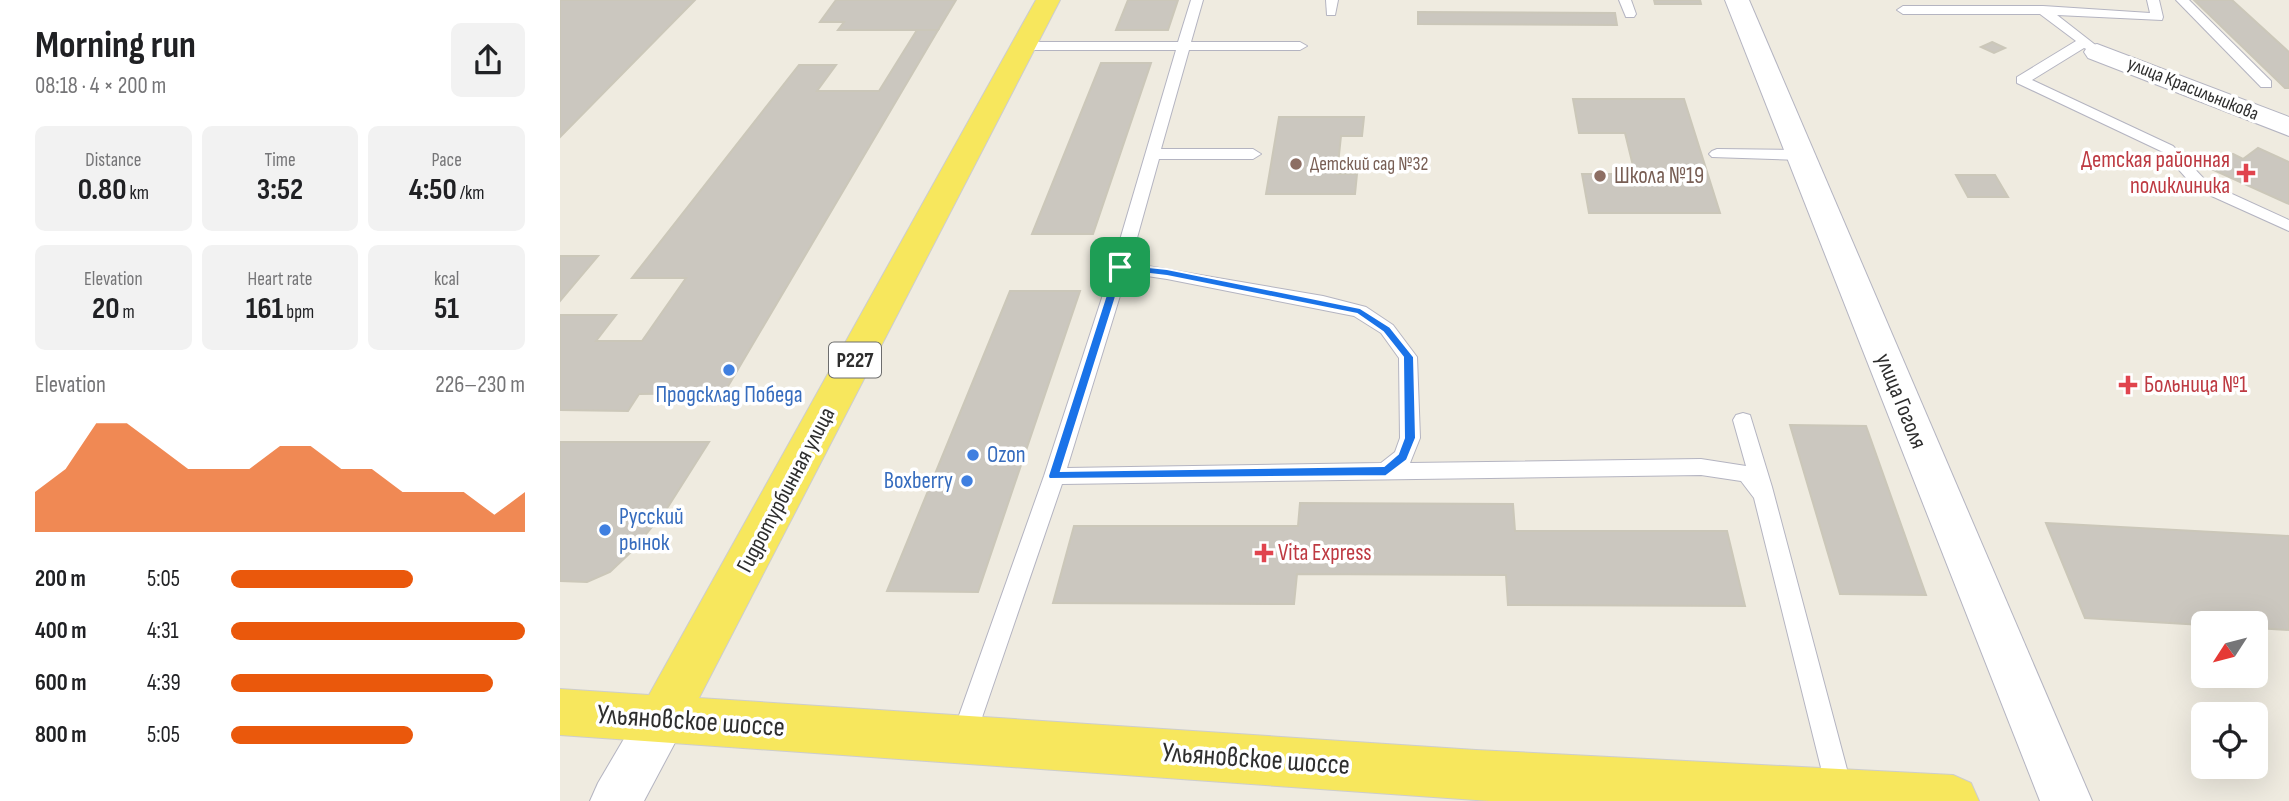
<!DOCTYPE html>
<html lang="en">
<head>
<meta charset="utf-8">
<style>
  :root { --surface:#fff; --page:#f2f2f2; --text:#202124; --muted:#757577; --accent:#ea580c }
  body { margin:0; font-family:"Sofia Sans Condensed",sans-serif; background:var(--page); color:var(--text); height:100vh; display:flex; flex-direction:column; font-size:26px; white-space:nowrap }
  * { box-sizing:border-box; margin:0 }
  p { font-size:23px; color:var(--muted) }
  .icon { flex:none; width:38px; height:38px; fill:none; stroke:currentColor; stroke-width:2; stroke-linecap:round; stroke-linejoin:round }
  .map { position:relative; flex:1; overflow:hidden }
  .drawer { display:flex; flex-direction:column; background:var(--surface); width:560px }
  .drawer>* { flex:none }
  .needle { width:46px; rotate:234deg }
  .buttons { position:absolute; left:1631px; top:611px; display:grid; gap:14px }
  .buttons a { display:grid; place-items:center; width:77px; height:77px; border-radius:10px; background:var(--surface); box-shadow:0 7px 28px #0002; font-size:35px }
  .pin { position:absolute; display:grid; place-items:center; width:60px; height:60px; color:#fff; margin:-30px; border-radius:14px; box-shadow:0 4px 10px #0006 }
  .round { display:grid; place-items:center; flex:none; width:74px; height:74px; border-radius:10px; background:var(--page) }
  .overview { display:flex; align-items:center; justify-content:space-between; height:119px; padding:0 35px }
  h1 { font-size:38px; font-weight:700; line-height:52px }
  .metrics { display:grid; grid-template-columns:repeat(3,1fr); gap:10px; height:119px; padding:7px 35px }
  .metrics div { display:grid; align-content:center; border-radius:10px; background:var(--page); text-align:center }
  .metrics b { font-size:30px; font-weight:700 }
  .metrics small { font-size:19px; font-weight:400 }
  .metrics p { font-size:19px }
  .chart { height:196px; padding:14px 35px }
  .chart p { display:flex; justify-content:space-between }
  .chart svg { width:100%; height:126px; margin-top:7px; fill:var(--accent); opacity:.7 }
  ul { padding:0 35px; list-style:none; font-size:23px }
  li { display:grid; grid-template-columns:112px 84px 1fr; align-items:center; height:52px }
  li i { height:18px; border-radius:9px; background:var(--accent) }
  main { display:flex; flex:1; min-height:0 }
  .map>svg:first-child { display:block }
  .building { fill:#cbc7bf; stroke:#cbc7b9; stroke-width:2 }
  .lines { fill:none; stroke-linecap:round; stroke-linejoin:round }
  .service-casing { stroke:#b4b4c1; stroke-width:2 }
  .minor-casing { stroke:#b4b4c1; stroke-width:2 }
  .primary-casing { stroke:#cdcdcd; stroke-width:2 }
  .service { fill:#fff; fill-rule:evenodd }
  .minor { fill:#fff; fill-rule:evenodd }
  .primary { fill:#f7e75d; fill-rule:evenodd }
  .route { fill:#1a73e8; stroke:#fff; stroke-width:2; fill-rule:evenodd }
  .education-dot { fill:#8d6e63; stroke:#fff; stroke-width:2.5 }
  .health-dot { fill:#e0444e; stroke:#fff; stroke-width:2.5 }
  .shop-dot { fill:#3f7fe0; stroke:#fff; stroke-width:2.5 }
  .labels { text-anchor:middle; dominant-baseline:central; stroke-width:7; stroke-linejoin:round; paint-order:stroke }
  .far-street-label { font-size:19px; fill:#2e2e2e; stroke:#fff }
  .far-education-label { font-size:19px; fill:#785e54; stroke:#fff; text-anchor:start }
  .shield { fill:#fff; stroke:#6d6d6d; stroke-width:2 }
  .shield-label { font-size:21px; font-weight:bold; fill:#2e2e2e }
  .health-label { font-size:23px; fill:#be3a42; stroke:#fff; text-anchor:start }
  .education-label { font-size:23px; fill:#785e54; stroke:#fff; text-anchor:start }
  .shop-label { font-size:23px; fill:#366cbe; stroke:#fff; text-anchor:start }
  .street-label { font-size:23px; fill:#2e2e2e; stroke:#fff }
  .near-street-label { font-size:28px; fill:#2e2e2e; stroke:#fff }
</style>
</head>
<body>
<main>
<section class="drawer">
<div class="overview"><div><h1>Morning run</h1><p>08:18 · 4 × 200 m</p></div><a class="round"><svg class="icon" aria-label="share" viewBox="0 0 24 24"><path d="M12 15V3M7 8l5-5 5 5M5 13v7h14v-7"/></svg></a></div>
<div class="metrics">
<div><p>Distance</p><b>0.80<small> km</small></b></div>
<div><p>Time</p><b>3:52</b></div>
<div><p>Pace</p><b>4:50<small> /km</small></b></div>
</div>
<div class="metrics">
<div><p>Elevation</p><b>20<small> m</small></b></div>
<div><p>Heart rate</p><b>161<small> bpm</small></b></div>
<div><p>kcal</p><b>51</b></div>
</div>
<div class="chart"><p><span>Elevation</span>226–230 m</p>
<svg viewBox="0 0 160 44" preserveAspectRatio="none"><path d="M0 44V30L10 22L20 6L30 6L40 14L50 22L60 22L70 22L80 14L90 14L100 22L110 22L120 30L130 30L140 30L150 38L160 30V44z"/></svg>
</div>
<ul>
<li><b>200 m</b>5:05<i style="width:62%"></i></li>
<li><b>400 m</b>4:31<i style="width:100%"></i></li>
<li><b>600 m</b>4:39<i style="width:89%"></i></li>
<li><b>800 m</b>5:05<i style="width:62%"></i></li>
</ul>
</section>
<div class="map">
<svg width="1729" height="801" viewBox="0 0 1729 801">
  <rect width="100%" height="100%" fill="#efebe0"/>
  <g class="building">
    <polygon points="0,0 135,0 0,137"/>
    <polygon points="276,0 396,0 378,30 278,30 284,22 260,22"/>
    <polygon points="568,0 618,0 608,30 556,30"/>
    <polygon points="1094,0 1140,0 1141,4 1095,4"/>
    <polygon points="1634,0 1672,0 1729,52 1729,88 1725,88"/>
    <polygon points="858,12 1055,13 1057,25 858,24"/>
    <polygon points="357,30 378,30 164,393 79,394 68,411 0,410 0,315 56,315 36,341 82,341 126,278 72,278 239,65 276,65 257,91 319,91"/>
    <polygon points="1432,42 1445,48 1434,53 1421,47"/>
    <polygon points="541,63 591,63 533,234 472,234"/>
    <polygon points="1013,99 1124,99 1160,213 1029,213 1022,174 1075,174 1065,133 1019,133"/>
    <polygon points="719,117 804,117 802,136 781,136 777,174 797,174 795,194 706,194"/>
    <polygon points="1698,148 1729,162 1729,204 1647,167 1662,156 1667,158 1673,154 1683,159"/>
    <polygon points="1396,175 1435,175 1448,197 1408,197"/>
    <polygon points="0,256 38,256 0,301"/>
    <polygon points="450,291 520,291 418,592 327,591"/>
    <polygon points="1230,425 1306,426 1366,595 1280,594"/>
    <polygon points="0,442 149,442 106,510 72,551 50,572 27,582 0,581"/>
    <polygon points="740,503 953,504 955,531 1167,531 1185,606 948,605 946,575 737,574 734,604 493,603 514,526 738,526"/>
    <polygon points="1486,523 1729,536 1729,630 1696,628 1696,623 1643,625 1525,618"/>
  </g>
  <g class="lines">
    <g class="service-casing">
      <g id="service">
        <path d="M 631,0 L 643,0 L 631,42 L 740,42 L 747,46 L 740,50 L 629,50 L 601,149 L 693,149 L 701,154 L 693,159 L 599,159 L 570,263 L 763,296 L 806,307 L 833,325 L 857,357 L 860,438 L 850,463 L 1141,459 L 1186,466 L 1173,420 L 1176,415 L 1183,413 L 1190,415 L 1212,487 L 1293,792 L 1289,801 L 1271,801 L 1267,792 L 1194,498 L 1181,481 L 1141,475 L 502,484 L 415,738 L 412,746 L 403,750 L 394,746 L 391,738 L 484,476 L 552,267 L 616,50 L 463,50 L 456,46 L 463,42 L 618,42 ZM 567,273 L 607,279 L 794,316 L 821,333 L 839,358 L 840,438 L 835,452 L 821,463 L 507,468 Z"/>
        <polygon points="766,0 778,0 775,15 767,15"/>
        <polygon points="1059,0 1071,0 1076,14 1074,17 1066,17"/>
        <polygon points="1587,0 1599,0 1603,17 1602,20 1497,15 1538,47 1531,51 1524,48 1472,80 1613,146 1648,183 1729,220 1729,231 1636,189 1603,152 1457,83 1457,77 1516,41 1480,14 1343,14 1337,10 1343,6 1483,6 1590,13"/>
        <polygon points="1616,0 1629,0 1711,81 1711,87 1701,87"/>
        <polygon points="1157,149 1241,150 1249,155 1241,160 1152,157 1149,154 1152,151"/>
      </g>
    </g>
    <g class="minor-casing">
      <g id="minor">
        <polygon points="1165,0 1189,0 1532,801 1480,801"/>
        <polygon points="1537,44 1729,117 1729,136 1528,58 1524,52 1528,46"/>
        <polygon points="102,697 119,703 127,720 84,801 30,801 38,783 85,703"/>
      </g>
    </g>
    <g class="primary-casing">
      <polygon id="primary" points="476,0 500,0 139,698 916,750 1393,775 1411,783 1419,801 930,801 0,735 0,689 89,695"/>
    </g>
    <use href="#service" class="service"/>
    <use href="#minor" class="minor"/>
    <use href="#primary" class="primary"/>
  </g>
  <path class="route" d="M 560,264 L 607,269 L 800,308 L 830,327 L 854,357 L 856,438 L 847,460 L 826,476 L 489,479 L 488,476 L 555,267 ZM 564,271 L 607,276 L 797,314 L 823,332 L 843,357 L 844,438 L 838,454 L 824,466 L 501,471 Z"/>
  <g class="education-dot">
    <circle cx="736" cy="164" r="7"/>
    <circle cx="1040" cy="176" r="7"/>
  </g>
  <g class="health-dot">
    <path d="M1682.5 162.5h7v7h7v7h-7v7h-7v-7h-7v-7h7z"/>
    <path d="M1564.5 374.5h7v7h7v7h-7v7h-7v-7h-7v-7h7z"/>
    <path d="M700.5 542.5h7v7h7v7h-7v7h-7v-7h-7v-7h7z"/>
  </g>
  <g class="shop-dot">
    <circle cx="169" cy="370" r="7"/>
    <circle cx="413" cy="455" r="7"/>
    <circle cx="407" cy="481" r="7"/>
    <circle cx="45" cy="530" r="7"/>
  </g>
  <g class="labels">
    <g class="far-street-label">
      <text transform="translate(1633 89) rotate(22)">улица Красильникова</text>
    </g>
    <g class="far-education-label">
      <text x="750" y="164">Детский сад №32</text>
    </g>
    <rect class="shield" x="269" y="342.5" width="52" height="35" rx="5"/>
    <g class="shield-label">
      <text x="295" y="360">Р227</text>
    </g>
    <g class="health-label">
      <text x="1670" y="160" text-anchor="end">Детская районная<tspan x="1670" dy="26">поликлиника</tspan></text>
      <text x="1584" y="385">Больница №1</text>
      <text x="718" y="553">Vita Express</text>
    </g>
    <g class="education-label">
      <text x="1054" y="176">Школа №19</text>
    </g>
    <g class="shop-label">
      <text x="169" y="395" text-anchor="middle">Продсклад Победа</text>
      <text x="427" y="455">Ozon</text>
      <text x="393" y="481" text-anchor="end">Boxberry</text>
      <text x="59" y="517">Русский<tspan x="59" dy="26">рынок</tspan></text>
    </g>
    <g class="street-label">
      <text transform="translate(1341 401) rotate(68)">улица Гоголя</text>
      <text transform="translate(226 490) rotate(-62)">Гидротурбинная улица</text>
    </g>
    <g class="near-street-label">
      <text transform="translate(131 721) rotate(4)">Ульяновское шоссе</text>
      <text transform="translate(696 759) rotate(4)">Ульяновское шоссе</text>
    </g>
  </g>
</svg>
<div class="buttons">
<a><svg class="needle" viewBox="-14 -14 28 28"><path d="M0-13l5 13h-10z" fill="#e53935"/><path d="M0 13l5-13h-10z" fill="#757577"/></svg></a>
<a><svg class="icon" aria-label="locate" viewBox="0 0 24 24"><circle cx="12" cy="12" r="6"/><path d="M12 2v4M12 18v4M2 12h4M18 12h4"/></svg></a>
</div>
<div class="pin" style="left:560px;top:267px;background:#1e9e55"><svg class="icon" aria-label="arrive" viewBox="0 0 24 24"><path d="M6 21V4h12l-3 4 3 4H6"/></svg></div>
</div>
</main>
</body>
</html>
